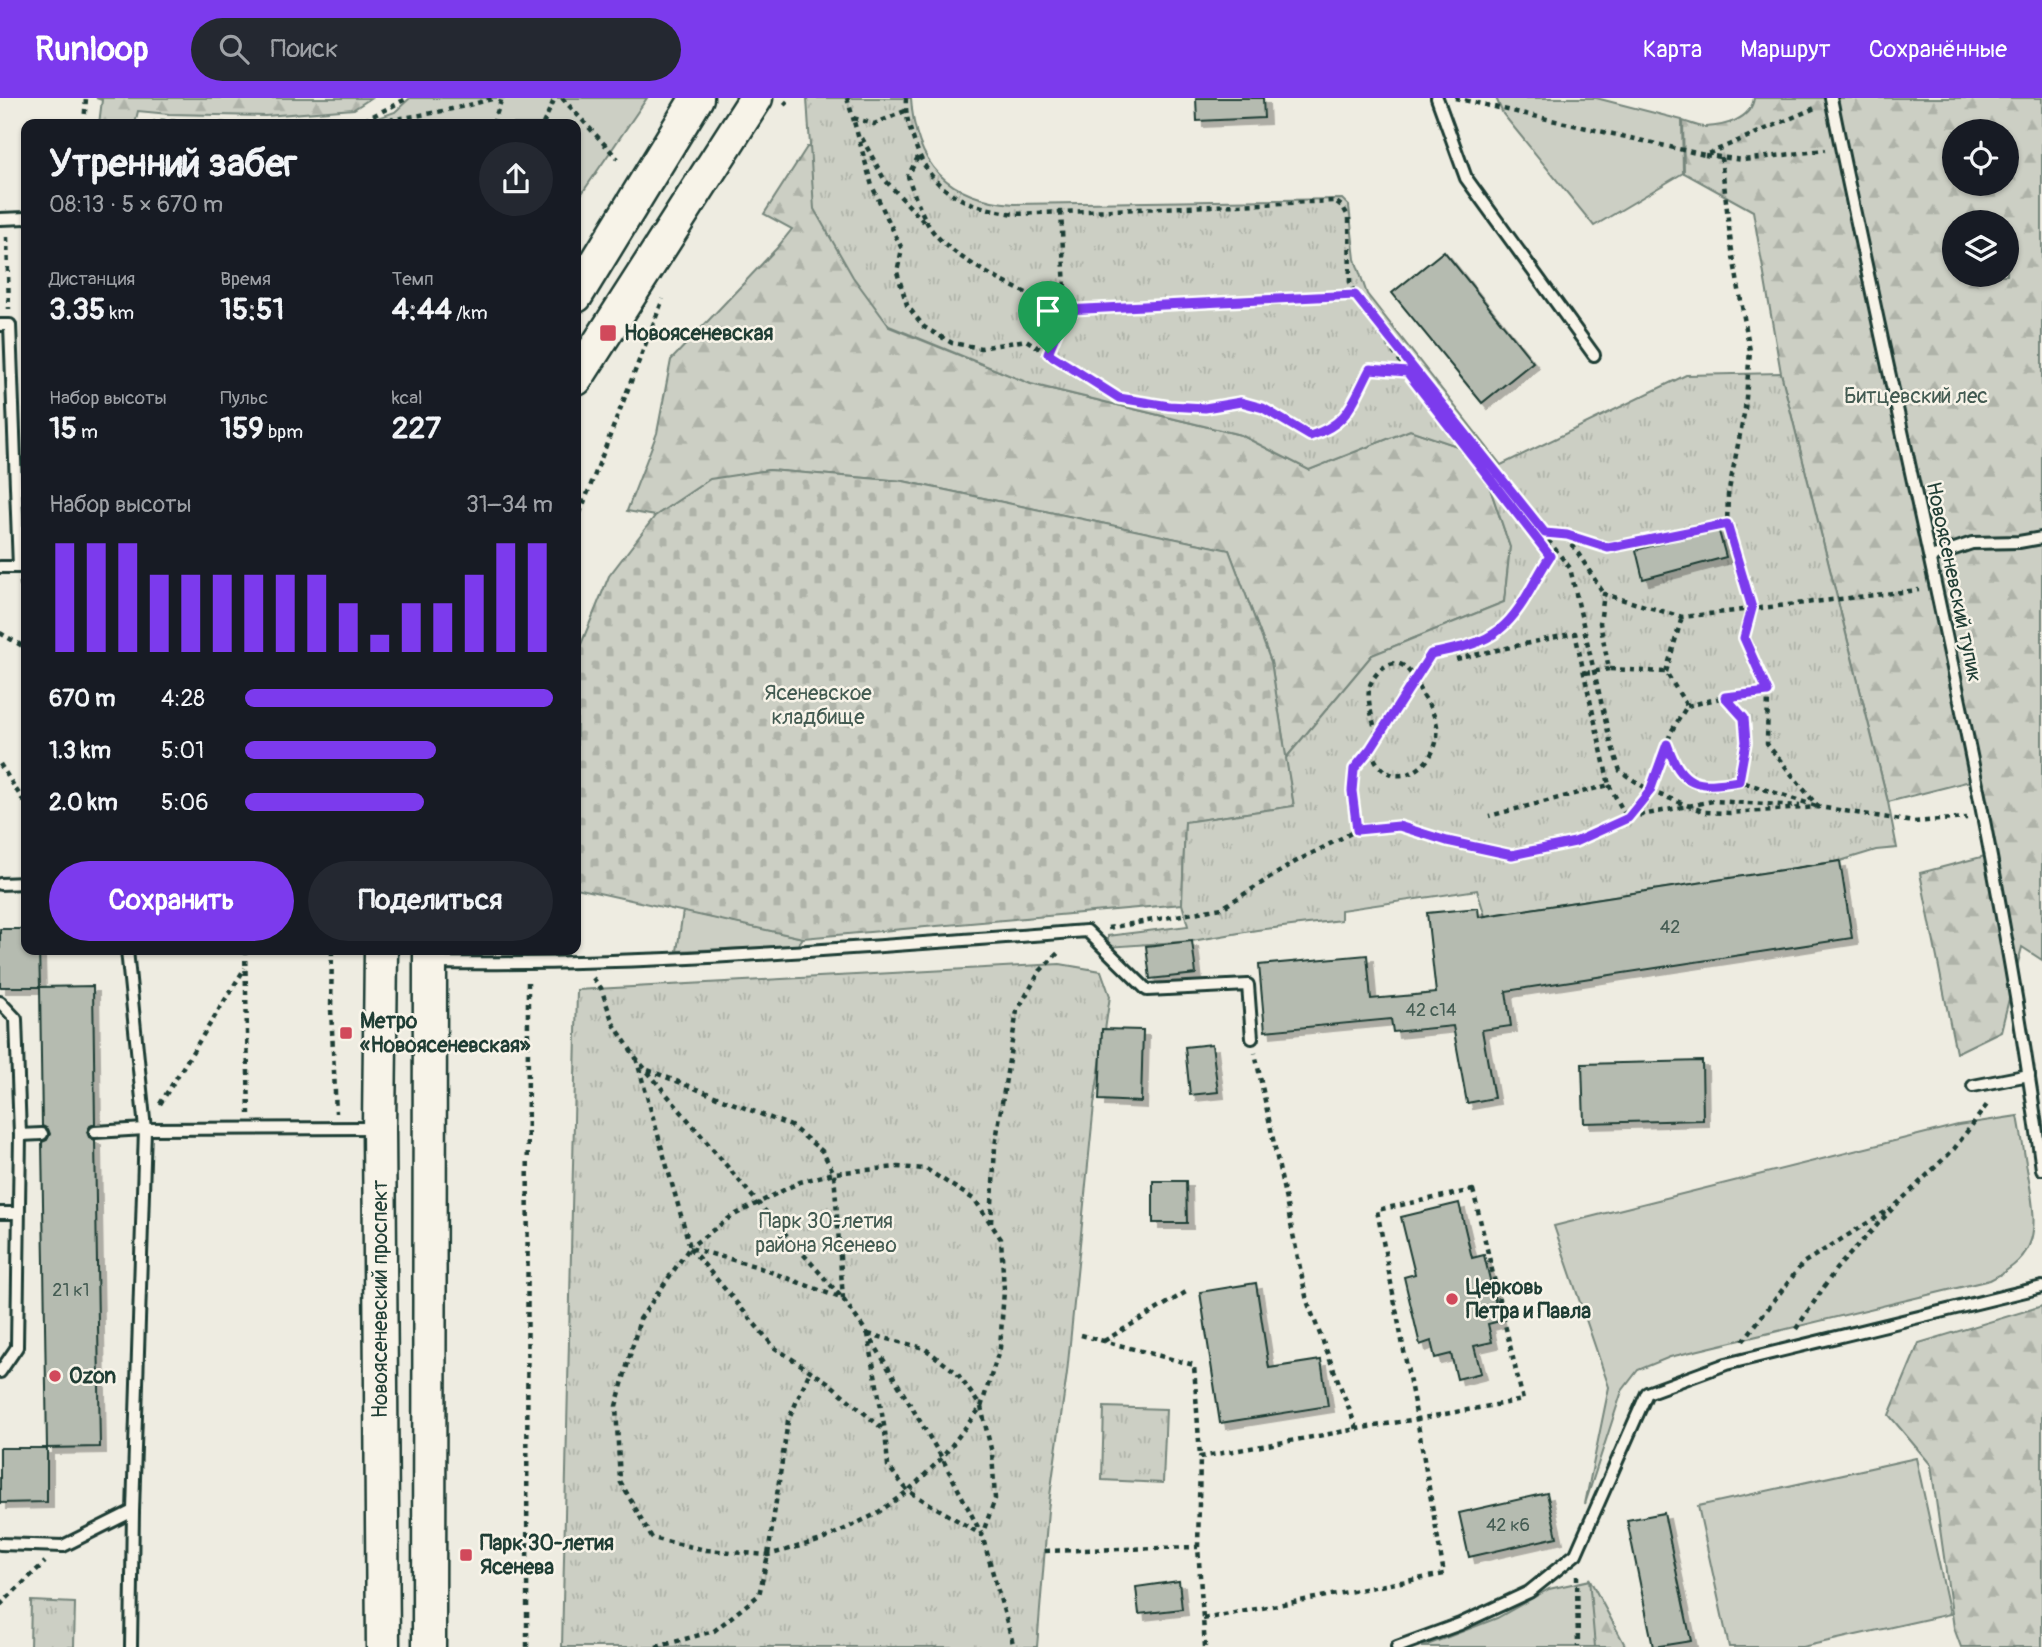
<!DOCTYPE html>
<html lang="ru">
<head>
<meta charset="utf-8">
<style>
  :root { --surface:#171b24; --page:#242831; --text:#f1f3f6; --muted:#9ea1a6; --accent:#7c3aed }
  body { margin:0; font-family:Pangolin,sans-serif; background:var(--page); color:var(--text); height:100vh; display:flex; flex-direction:column; font-size:26px; white-space:nowrap }
  * { box-sizing:border-box; margin:0 }
  p { font-size:23px; color:var(--muted) }
  .icon { flex:none; width:38px; height:38px; fill:none; stroke:currentColor; stroke-width:2; stroke-linecap:round; stroke-linejoin:round }
  .map { position:relative; flex:1; overflow:hidden }
  .panel { position:absolute; left:21px; top:21px; width:560px; height:836px; display:flex; flex-direction:column; background:var(--surface); border-radius:14px; box-shadow:0 2px 5px #0004 }
  .panel>* { flex:none }
  .tools { position:absolute; left:1942px; top:21px; display:grid; gap:14px }
  .tools a { display:grid; place-items:center; width:77px; height:77px; border-radius:50%; background:var(--surface); box-shadow:0 2px 5px #0004; font-size:35px }
  .pin { position:absolute; display:grid; place-items:center; width:60px; height:60px; color:#fff; margin:-72px -30px; border-radius:50% 50% 50% 0; rotate:-45deg; box-shadow:0 0 7px #0007 }
  .pin .icon { rotate:45deg }
  .round { display:grid; place-items:center; flex:none; width:74px; height:74px; border-radius:37px; background:var(--page) }
  .summary { display:flex; align-items:center; justify-content:space-between; height:119px; padding:0 28px }
  h1 { font-size:38px; font-weight:800; line-height:52px }
  .figures { display:grid; grid-template-columns:repeat(3,1fr); gap:10px; height:119px; padding:7px 28px }
  .figures div { display:grid; align-content:center }
  .figures b { font-size:30px; font-weight:800 }
  .figures small { font-size:19px; font-weight:400 }
  .figures p { font-size:19px }
  .chart { height:196px; padding:14px 28px }
  .chart p { display:flex; justify-content:space-between }
  .chart svg { width:100%; height:126px; margin-top:7px; stroke:var(--accent); stroke-width:6 }
  .button { display:flex; gap:14px; margin-top:auto; padding:14px 28px }
  .button a { flex:1; height:80px; border-radius:42px; background:var(--accent); color:#fff; font-size:28px; font-weight:800; line-height:80px; text-align:center }
  .button a+a { background:var(--page); color:var(--text) }
  ul { padding:0 28px; list-style:none; font-size:23px }
  li { display:grid; grid-template-columns:112px 84px 1fr; align-items:center; height:52px }
  li i { height:18px; border-radius:9px; background:var(--accent) }
  header { display:flex; align-items:center; gap:42px; box-sizing:border-box; height:98px; padding:0 35px; background:var(--accent); color:#fff }
  header strong { font-size:33px }
  nav { display:flex; gap:38px; margin-inline-start:auto; font-size:24px }
  .search { width:490px; height:63px; background:var(--page); display:flex; align-items:center; gap:18px; box-sizing:border-box; padding:0 24px; border-radius:38px; color:var(--muted); font-size:26px }
  .map>svg:first-child { display:block }
  .grass { fill:#cccfc4; stroke:#76867c; stroke-width:2 }
  .forest { fill:url(#forest-firs); stroke:#76867c; stroke-width:2; fill-rule:evenodd }
  .cemetery { fill:url(#cemetery-stones); stroke:#76867c; stroke-width:2 }
  .park { fill:url(#park-tufts); stroke:#76867c; stroke-width:2 }
  .building { fill:#b5bbb0; stroke:#1f3d34; stroke-width:2; filter:url(#shadow) }
  .lines { fill:none; stroke-linecap:round; stroke-linejoin:round }
  .lane-casing { stroke:#1f3d34; stroke-width:16 }
  .secondary-casing { stroke:#1f3d34; stroke-width:37 }
  .path { stroke:#1f3d34; stroke-width:4.5; stroke-dasharray:5 5; stroke-linecap:butt }
  .lane { stroke:#f7f3e8; stroke-width:10 }
  .secondary { stroke:#f7f3e8; stroke-width:32 }
  .route-casing { stroke:#fff; stroke-width:14 }
  .route { stroke:#7c3aed; stroke-width:9 }
  .poi-dot { fill:#d1495b; stroke:#f7f3e8; stroke-width:2.5 }
  .labels { text-anchor:middle; dominant-baseline:central; stroke-width:5; stroke-linejoin:round; paint-order:stroke }
  .number-label { font-size:18px; fill:#445c53 }
  .poi-label { font-size:21px; font-weight:bold; fill:#1f3d34; stroke:#f7f3e8; text-anchor:start }
  .park-label { font-size:21px; fill:#425a51; stroke:#f7f3e8 }
  .street-label { font-size:21px; fill:#1f3d34; stroke:#f7f3e8 }
</style>
</head>
<body>
<header>
<strong>Runloop</strong>
<div class="search"><svg class="icon" aria-label="search" viewBox="0 0 24 24"><circle cx="10" cy="10" r="6"/><path d="M15 15l6 6"/></svg>Поиск</div>
<nav><a>Карта</a><a>Маршрут</a><a>Сохранённые</a></nav>
</header>
<div class="map">
<svg width="2042" height="1549" viewBox="0 0 2042 1549">
  <defs>
    <pattern id="forest-firs" width="22" height="20" patternUnits="userSpaceOnUse" patternTransform="scale(1.75)"><rect width="22" height="20" fill="#cccfc4"/><path d="M5 1l3.5 6h-7zM16 11l3.5 6h-7z" fill="#afb3a9"/></pattern>
    <pattern id="cemetery-stones" width="16" height="16" patternUnits="userSpaceOnUse" patternTransform="scale(1.75)"><rect width="16" height="16" fill="#cccfc4"/><path d="M2 7V4a2 2 0 0 1 4 0v3zM10 15v-3a2 2 0 0 1 4 0v3z" fill="#afb3a9"/></pattern>
    <pattern id="park-tufts" width="24" height="20" patternUnits="userSpaceOnUse" patternTransform="scale(1.75)"><rect width="24" height="20" fill="#cccfc4"/><path d="M3 7l-1-3M5 7V3M7 7l1-3M15 17l-1-3M17 17v-4M19 17l1-3" fill="none" stroke="#afb3a9"/></pattern>
    <filter id="shadow"><feDropShadow dx="6" dy="6" stdDeviation="0" flood-color="#0004"/></filter>
  </defs>
  <rect width="100%" height="100%" fill="#eeece1"/>
  <filter id="ink" filterUnits="userSpaceOnUse"><feTurbulence type="fractalNoise" baseFrequency=".0143" numOctaves="2"/><feDisplacementMap in="SourceGraphic" scale="14" xChannelSelector="R" yChannelSelector="G"/><feConvolveMatrix kernelMatrix="1 2 1 2 8 2 1 2 1" color-interpolation-filters="sRGB"/></filter>
  <g filter="url(#ink)">
    <g class="grass">
      <polygon points="410,0 647,0 576,104 576,26 361,26 395,14"/>
      <polygon points="1496,0 1596,0 1682,22 1683,75 1594,128 1503,16"/>
      <polygon points="683,813 803,840 797,848 677,853"/>
      <path d="M 2018,1018 C 2022,1039 2025,1061 2029,1082 C 2037,1132 2040,1157 1990,1182 L 1670,1259 L 1638,1272 L 1622,1293 L 1585,1406 L 1609,1289 L 1554,1128 L 1958,1027 Z"/>
      <polygon points="1916,1360 1950,1516 1802,1549 1729,1549 1698,1408"/>
      <polygon points="1590,1482 1596,1549 1422,1549 1497,1520 1549,1491"/>
    </g>
    <g class="forest">
      <polygon points="96,0 371,0 354,11 265,18 169,16 138,13 135,26 99,26 102,2"/>
      <path d="M 1754,0 L 2042,0 L 2042,862 L 2022,849 L 2001,933 L 1956,955 L 1920,775 L 1989,757 L 1974,682 L 1888,704 L 1781,275 L 1753,113 L 1684,75 L 1683,23 C 1690,25 1698,29 1705,29 C 1724,28 1751,22 1754,0 ZM 1955,33 L 2007,33 L 2007,86 L 1955,86 ZM 1955,124 L 2007,124 L 2007,177 L 1955,177 Z"/>
      <polygon points="807,49 833,51 889,229 1031,286 1241,337 1309,372 1410,332 1478,355 1510,449 1504,504 1372,557 1286,660 1271,564 1229,452 903,383 769,372 710,382 655,418 627,413 657,335 671,262 776,151 792,131 764,116"/>
      <polygon points="2042,1208 2042,1549 1961,1549 1954,1530 1931,1367 1889,1317 1919,1245"/>
      <polygon points="1589,1480 1626,1549 1595,1549"/>
    </g>
    <polygon class="cemetery" points="769,372 903,383 1229,452 1271,564 1294,708 1185,724 1182,806 803,840 576,790 577,556 609,478 655,418 710,381"/>
    <g class="park">
      <path d="M 807,0 L 911,0 C 915,67 948,101 1014,106 L 1342,101 L 1349,108 L 1355,161 L 1367,196 L 1501,367 L 1686,277 L 1781,275 L 1888,704 L 1897,750 L 1876,752 L 1840,763 L 1485,818 L 1477,792 L 1341,812 L 1341,822 L 1257,832 L 1192,843 L 1108,849 L 1108,838 L 1188,828 L 1182,806 L 1185,724 L 1294,708 L 1286,660 L 1372,557 L 1504,504 L 1510,449 L 1478,355 L 1410,332 L 1309,372 L 1241,337 L 1031,286 L 889,228 L 853,179 L 814,111 Z"/>
      <polygon points="1060,866 1101,873 1110,898 1094,1007 1067,1275 1048,1412 1037,1549 562,1549 577,892"/>
      <polygon points="1104,1309 1166,1311 1163,1385 1102,1382"/>
      <polygon points="31,1503 75,1505 74,1549 30,1549"/>
    </g>
    <g class="building">
      <polygon points="1196,0 1263,0 1264,20 1197,23"/>
      <polygon points="1444,153 1533,264 1482,305 1392,195"/>
      <polygon points="1718,430 1726,459 1643,481 1636,452"/>
      <polygon points="1840,763 1852,840 1506,893 1511,928 1482,932 1494,1000 1467,1005 1453,928 1393,934 1391,921 1265,933 1259,867 1367,857 1371,901 1436,895 1427,815 1478,810 1479,819"/>
      <polygon points="0,831 26,831 26,852 39,852 40,889 0,889"/>
      <polygon points="1192,843 1196,876 1150,881 1146,848"/>
      <polygon points="93,888 95,1026 90,1028 87,1034 89,1039 95,1042 100,1349 47,1350 42,1044 47,1042 50,1036 48,1031 42,1028 40,889"/>
      <polygon points="1102,931 1143,932 1141,1004 1099,1002"/>
      <polygon points="1212,946 1218,994 1190,997 1185,949"/>
      <polygon points="1702,963 1703,1022 1584,1025 1582,966"/>
      <polygon points="1153,1083 1186,1083 1187,1125 1153,1125"/>
      <polygon points="1459,1105 1472,1160 1484,1157 1500,1223 1488,1226 1492,1244 1474,1248 1481,1275 1457,1281 1451,1256 1435,1260 1431,1243 1420,1247 1404,1179 1415,1176 1401,1119"/>
      <polygon points="1256,1185 1269,1270 1321,1262 1328,1308 1220,1325 1200,1194"/>
      <polygon points="0,1350 47,1350 47,1404 0,1405"/>
      <polygon points="1547,1395 1557,1439 1469,1459 1459,1415"/>
      <polygon points="1664,1415 1691,1543 1653,1549 1627,1422"/>
      <polygon points="1179,1483 1182,1511 1139,1516 1136,1489"/>
    </g>
    <g class="lines">
      <g class="lane-casing">
        <g id="lane">
          <polyline points="1437,0 1466,80 1594,257"/>
          <path d="M 1831,0 C 1903,357 1994,710 2042,1071"/>
          <polyline points="0,121 26,120"/>
          <polyline points="0,227 10,227 19,469"/>
          <polyline points="1931,459 1972,445 2019,444 2042,440"/>
          <polyline points="0,469 26,469"/>
          <polyline points="0,786 26,785"/>
          <polyline points="127,852 145,1031 133,1413 131,1549"/>
          <path d="M 432,865 C 651,868 868,849 1087,833 L 1147,892 L 1248,887 L 1252,940"/>
          <polyline points="0,904 16,921 20,1037 42,1036"/>
          <polyline points="1973,988 2029,977"/>
          <polyline points="95,1034 145,1031 376,1030"/>
          <polyline points="0,1115 18,1115"/>
          <polyline points="0,1274 17,1249 20,1037"/>
          <polyline points="0,1446 63,1448 133,1413"/>
          <polyline points="1397,1549 1460,1526 1529,1494 1576,1456 1647,1295 1726,1266 2042,1189"/>
        </g>
      </g>
      <g class="secondary-casing">
        <g id="secondary">
          <polyline points="576,198 697,0"/>
          <polyline points="576,281 756,0"/>
          <polyline points="381,852 379,1030 383,1549"/>
          <polyline points="429,1549 430,852"/>
        </g>
      </g>
      <g class="path">
        <polyline points="562,0 618,61"/>
        <polyline points="847,0 854,23"/>
        <path d="M 906,0 C 905,16 909,28 914,43 C 931,95 963,107 1014,116 L 1335,103 L 1343,109 L 1349,120 L 1350,184 L 1355,197 L 1570,470 L 1610,642 L 1620,673 L 1650,693 L 1705,714 L 1729,715 L 1819,709 L 1914,724 L 1967,720"/>
        <polyline points="1455,0 1705,57 1815,10"/>
        <polyline points="784,7 791,0"/>
        <path d="M 905,13 L 874,26 L 853,20 L 872,88 L 902,151 L 897,174 L 907,207 L 924,229 L 952,245 L 981,250 L 1026,242 L 1119,300 L 1169,308 L 1205,310 L 1241,304 L 1263,310 L 1310,338 C 1349,326 1352,305 1370,271 L 1407,274 L 1375,227"/>
        <path d="M 359,25 C 405,21 450,13 495,0"/>
        <polyline points="84,26 86,0"/>
        <polyline points="151,26 158,23 227,26"/>
        <polyline points="345,26 359,25 408,0"/>
        <polyline points="493,26 502,0"/>
        <polyline points="543,26 555,0"/>
        <polyline points="862,40 884,81 925,125"/>
        <polyline points="1705,57 1743,62 1825,52"/>
        <path d="M 918,59 L 908,78 C 913,95 920,112 929,128 C 951,163 1028,197 1066,212 L 1354,197"/>
        <polyline points="1721,59 1731,147 1750,253 1745,311 1728,397 1727,426"/>
        <polyline points="7,139 9,211"/>
        <polyline points="1048,255 1066,212 1061,113"/>
        <polyline points="576,425 663,201"/>
        <polyline points="1529,433 1567,437 1608,450 1727,426 1752,510 1744,540 1768,594 1767,646 1818,709"/>
        <polyline points="1567,438 1604,496"/>
        <polyline points="21,484 26,521"/>
        <polyline points="0,535 26,550"/>
        <polyline points="1456,561 1575,535 1609,687 1489,718"/>
        <polyline points="1666,574 1682,519"/>
        <polyline points="1585,575 1609,571"/>
        <polyline points="1725,599 1744,620 1747,644 1739,683"/>
        <polyline points="1687,608 1725,599 1768,594"/>
        <path d="M 1371,651 C 1384,701 1442,672 1437,628 C 1435,616 1427,604 1421,594 C 1417,587 1413,577 1407,571 C 1392,555 1372,576 1369,591 C 1367,605 1374,625 1377,639"/>
        <polyline points="0,666 26,707"/>
        <polyline points="1609,687 1627,720 1713,703 1800,708"/>
        <polyline points="1816,708 1739,683 1711,688 1686,681 1674,666 1667,646 1671,634 1687,608 1666,574 1609,571 1600,525 1604,496 1682,519 1919,492"/>
        <path d="M 1357,732 L 1352,693 L 1354,671 L 1371,651 L 1431,556 C 1454,551 1481,547 1499,532 C 1522,514 1535,482 1550,458 L 1407,274"/>
        <polyline points="1108,830 1222,810 1295,764 1357,732 1399,728 1447,743 1512,757 1575,744 1627,720 1650,693 1667,646"/>
        <polyline points="245,852 249,1016"/>
        <polyline points="332,852 331,911 336,1015"/>
        <polyline points="593,880 601,890 613,925 636,960 758,1105 843,1201 868,1236 942,1360 982,1437 1014,1549"/>
        <polyline points="636,960 690,1149 640,1221 616,1308 620,1383 652,1440 706,1452 768,1457 822,1442 876,1416 908,1393 942,1360 981,1309 1000,1250 1004,1192 1001,1141 975,1102 926,1071 897,1069 834,1075 800,1084 732,1118 690,1149"/>
        <polyline points="648,972 791,1028 822,1053 834,1075 843,1201 755,1168 690,1150"/>
        <polyline points="160,1006 245,870"/>
        <polygon points="1473,1092 1523,1302 1417,1321 1377,1112"/>
        <polyline points="991,1125 995,1048 1017,913 1040,873 1060,853"/>
        <polyline points="690,1150 775,1250 829,1285 884,1332"/>
        <polyline points="1796,1231 1836,1171 1894,1109 1954,1051 1989,1004"/>
        <polygon points="868,1236 924,1250 957,1275 981,1309 992,1355 995,1401 982,1437 908,1393 888,1368 885,1333"/>
        <polyline points="1081,1237 1194,1267 1200,1359"/>
        <polyline points="1104,1243 1186,1194"/>
        <polyline points="1743,1243 1803,1165 1890,1111"/>
        <polyline points="1045,1453 1198,1449"/>
        <polyline points="1577,1477 1578,1549"/>
        <polyline points="0,1507 45,1464"/>
        <polyline points="1203,1521 1444,1476 1417,1321 1357,1331"/>
        <polyline points="527,1549 528,881"/>
        <polyline points="656,1549 714,1533 759,1497 768,1457 788,1323 810,1273"/>
        <polyline points="1205,1549 1198,1449 1200,1359 1357,1331 1307,1203 1255,955"/>
      </g>
      <use href="#lane" class="lane"/>
      <use href="#secondary" class="secondary"/>
    </g>
  </g>
  <g class="lines" filter="url(#ink)">
    <g class="route-casing">
      <path id="route" d="M 1355,197 L 1545,435 L 1567,437 L 1608,450 L 1727,426 L 1752,510 L 1744,540 L 1768,594 L 1725,599 L 1744,620 L 1746,644 L 1739,683 C 1697,690 1682,689 1667,646 L 1650,693 L 1628,720 L 1575,744 L 1512,757 L 1447,743 L 1399,728 L 1357,732 L 1352,693 L 1354,671 L 1371,650 L 1431,556 C 1454,551 1481,547 1499,532 C 1522,514 1534,482 1550,458 L 1407,274 L 1370,271 C 1352,305 1349,326 1310,338 L 1263,310 L 1241,304 L 1205,310 L 1169,308 L 1119,300 L 1048,255 L 1066,212 Z"/>
    </g>
    <use href="#route" class="route"/>
  </g>
  <g class="poi-dot">
    <rect x="599" y="226" width="18" height="18" rx="3.5"/>
    <rect x="339" y="928" width="14" height="14" rx="3.5"/>
    <circle cx="1452" cy="1201" r="7"/>
    <circle cx="55" cy="1278" r="7"/>
    <rect x="459" y="1450" width="14" height="14" rx="3.5"/>
  </g>
  <g class="labels">
    <g class="number-label">
      <text x="1670" y="829">42</text>
      <text x="1431" y="912">42 с14</text>
      <text x="71" y="1192">21 к1</text>
      <text x="1508" y="1427">42 к6</text>
    </g>
    <g class="poi-label">
      <text x="624" y="235">Новоясеневская</text>
      <text x="360" y="923">Метро<tspan x="360" dy="24">«Новоясеневская»</tspan></text>
      <text x="1466" y="1189">Церковь<tspan x="1466" dy="24">Петра и Павла</tspan></text>
      <text x="69" y="1278">Ozon</text>
      <text x="480" y="1445">Парк 30-летия<tspan x="480" dy="24">Ясенева</tspan></text>
    </g>
    <g class="park-label">
      <text x="1916" y="298">Битцевский лес</text>
      <text x="818" y="595">Ясеневское<tspan x="818" dy="24">кладбище</tspan></text>
      <text x="826" y="1123">Парк 30-летия<tspan x="826" dy="24">района Ясенево</tspan></text>
    </g>
    <g class="street-label">
      <text transform="translate(1954 484) rotate(78)">Новоясеневский тупик</text>
      <text transform="translate(380 1201) rotate(-90)">Новоясеневский проспект</text>
    </g>
  </g>
</svg>
<div class="tools">
<a><svg class="icon" aria-label="locate" viewBox="0 0 24 24"><circle cx="12" cy="12" r="6"/><path d="M12 2v4M12 18v4M2 12h4M18 12h4"/></svg></a>
<a><svg class="icon" aria-label="layers" viewBox="0 0 24 24"><path d="M12 4l9 5-9 5-9-5zM3 14l9 5 9-5"/></svg></a>
</div>
<div class="pin" style="left:1048px;top:255px;background:#1e9e55"><svg class="icon" aria-label="arrive" viewBox="0 0 24 24"><path d="M6 21V4h12l-3 4 3 4H6"/></svg></div>
<section class="panel">
<div class="summary"><div><h1>Утренний забег</h1><p>08:13 · 5 × 670 m</p></div><a class="round"><svg class="icon" aria-label="share" viewBox="0 0 24 24"><path d="M12 15V3M7 8l5-5 5 5M5 13v7h14v-7"/></svg></a></div>
<div class="figures">
<div><p>Дистанция</p><b>3.35<small> km</small></b></div>
<div><p>Время</p><b>15:51</b></div>
<div><p>Темп</p><b>4:44<small> /km</small></b></div>
</div>
<div class="figures">
<div><p>Набор высоты</p><b>15<small> m</small></b></div>
<div><p>Пульс</p><b>159<small> bpm</small></b></div>
<div><p>kcal</p><b>227</b></div>
</div>
<div class="chart"><p><span>Набор высоты</span>31–34 m</p>
<svg viewBox="0 0 160 44" preserveAspectRatio="none"><path d="M5 44V6M15 44V6M25 44V6M35 44V17M45 44V17M55 44V17M65 44V17M75 44V17M85 44V17M95 44V27M105 44V38M115 44V27M125 44V27M135 44V17M145 44V6M155 44V6"/></svg>
</div>
<ul>
<li><b>670 m</b>4:28<i style="width:100%"></i></li>
<li><b>1.3 km</b>5:01<i style="width:62%"></i></li>
<li><b>2.0 km</b>5:06<i style="width:58%"></i></li>
</ul>
<div class="button"><a>Сохранить</a><a>Поделиться</a></div>
</section>
</div>
</body>
</html>
